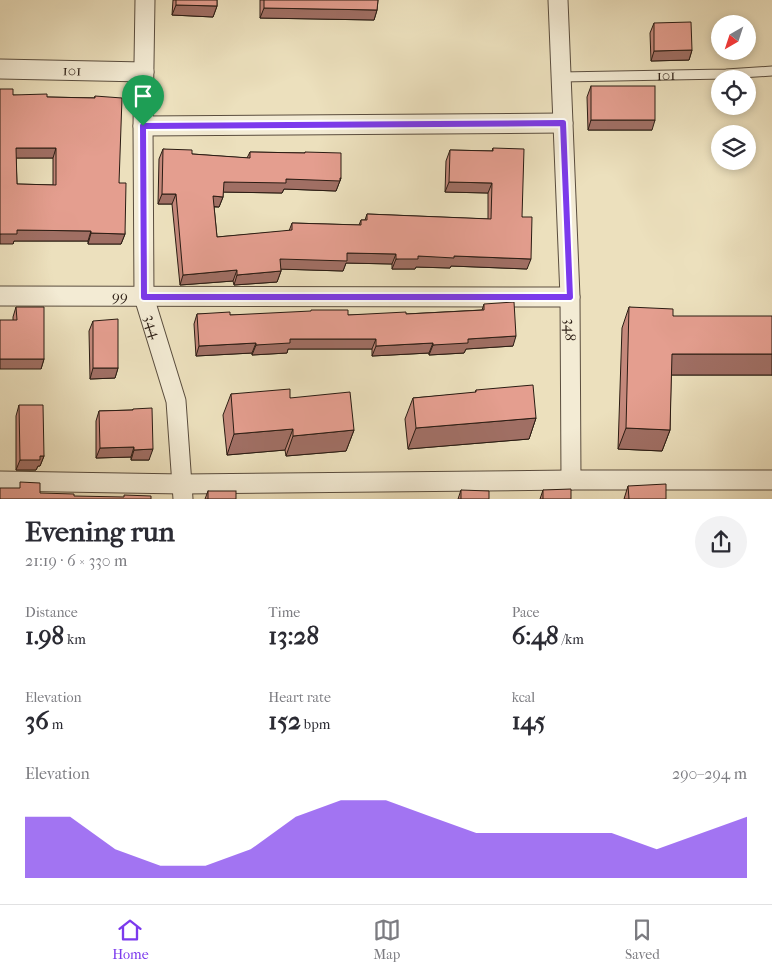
<!DOCTYPE html>
<html lang="en">
<head>
<meta charset="utf-8">
<style>
  :root { --surface:#fff; --page:#f2f2f3; --text:#2b2b33; --muted:#7c7c81; --line:#e1e1e2; --accent:#7c3aed }
  body { margin:0; font-family:"IM FELL French Canon",serif; background:var(--page); color:var(--text); height:100vh; display:flex; flex-direction:column; font-size:19px; white-space:nowrap }
  * { box-sizing:border-box; margin:0 }
  p { font-size:16px; color:var(--muted) }
  .icon { flex:none; width:28px; height:28px; fill:none; stroke:currentColor; stroke-width:2; stroke-linecap:round; stroke-linejoin:round }
  .map { position:relative; height:499px; overflow:hidden }
  .side { display:flex; flex-direction:column; background:var(--surface); flex:1 }
  .side>* { flex:none }
  .needle { width:32px; rotate:219deg }
  .buttons { position:absolute; left:711px; top:15px; display:grid; gap:10px }
  .buttons a { display:grid; place-items:center; width:45px; height:45px; border-radius:50%; background:var(--surface); box-shadow:0 2px 8px #0003; font-size:25px }
  .pin { position:absolute; display:grid; place-items:center; width:42px; height:42px; color:#fff; margin:-51px -21px; border-radius:50% 50% 50% 0; rotate:-45deg; box-shadow:0 0 5px #0007 }
  .pin .icon { rotate:45deg }
  .round { display:grid; place-items:center; flex:none; width:52px; height:52px; border-radius:26px; background:var(--page) }
  .headline { display:flex; align-items:center; justify-content:space-between; height:85px; padding:0 25px }
  h1 { font-size:28px; font-weight:800; line-height:38px }
  .metrics { display:grid; grid-template-columns:repeat(3,1fr); gap:8px; height:85px; padding:5px 25px }
  .metrics div { display:grid; align-content:center }
  .metrics b { font-size:25px; font-weight:800 }
  .metrics small { font-size:14px; font-weight:400 }
  .metrics p { font-size:14px }
  .chart { height:140px; padding:10px 25px }
  .chart p { display:flex; justify-content:space-between }
  .chart svg { width:100%; height:90px; margin-top:5px; fill:var(--accent); opacity:.7 }
  .tabs { display:flex; justify-content:space-around; align-items:center; height:70px; border-top:1px solid var(--line); background:var(--surface); font-size:14px; color:var(--muted) }
  .tabs a { display:grid; justify-items:center; gap:2px }
  .tabs .active { color:var(--accent) }
  .map>svg:first-child { display:block }
  .lines { fill:none; stroke-linecap:round; stroke-linejoin:round }
  .lane-casing { stroke:#5a4d3e; stroke-width:11 }
  .street-casing { stroke:#5a4d3e; stroke-width:21 }
  .lane { stroke:#f3ebd4; stroke-width:9 }
  .street { stroke:#f3ebd4; stroke-width:19 }
  .wall { fill:#c4887b; stroke:#2a1c13; fill-rule:evenodd }
  .shaded-wall { fill:#a06f64; stroke:#2a1c13 }
  .building { fill:#e49e8f; stroke:#2a1c13; fill-rule:evenodd }
  .route-casing { stroke:#fff; stroke-width:10 }
  .route { stroke:#7c3aed; stroke-width:6 }
  .labels { text-anchor:middle; dominant-baseline:central; stroke-width:4.5; stroke-linejoin:round; paint-order:stroke }
  .street-label { font-size:15px; fill:#2a1c13; stroke:#f3ebd4 }
</style>
</head>
<body>
<div class="map">
<svg width="772" height="499" viewBox="0 0 772 499">
  <rect width="100%" height="100%" fill="#ece0bd"/>
  <filter id="stains"><feTurbulence type="fractalNoise" baseFrequency=".004" numOctaves="4"/><feColorMatrix values="0 0 0 0 .2 0 0 0 0 .09 0 0 0 0 .02 0 0 0 .5 -.17"/></filter>
  <radialGradient id="worn" r=".72"><stop offset=".6" stop-color="#630" stop-opacity="0"/><stop offset="1" stop-color="#630" stop-opacity=".3"/></radialGradient>
  <g class="lines">
    <g class="lane-casing">
      <g id="lane">
        <path id="s1" d="M 561,77 L 726,74 L 772,71"/>
      </g>
    </g>
    <g class="street-casing">
      <g id="street">
        <path id="s2" d="M 145,0 L 143,126 L 144,297 L 176,401 L 183,499"/>
        <path id="s3" d="M 558,0 L 570,297 L 571,480"/>
        <path id="s4" d="M 0,69 L 144,72"/>
        <polyline points="143,126 563,123"/>
        <path id="s5" d="M 0,296 L 570,297"/>
        <polyline points="0,481 183,484 571,480 772,480"/>
      </g>
    </g>
    <use href="#lane" class="lane"/>
    <use href="#street" class="street"/>
  </g>
  <g class="wall">
    <polygon points="173,0 217,0 217,6 213,17 172,15"/>
    <polygon points="260,0 378,0 377,10 374,20 260,18"/>
    <polygon points="654,23 692,50 689,60 651,61 650,33"/>
    <polygon points="591,86 652,130 588,130 587,97"/>
    <path d="M 13,95 L 47,97 L 95,98 L 95,96 L 119,183 L 125,234 L 121,244 L 88,244 L 88,241 L 14,241 L 13,244 ZM 16,158 L 53,158 L 53,185 L 17,184 Z"/>
    <polygon points="493,148 522,217 527,269 451,266 450,268 416,267 415,269 392,269 392,264 346,263 343,271 281,269 281,271 277,282 234,285 233,281 180,285 172,204 158,204 159,159 163,149 192,154 247,158 250,152 305,153 305,152 341,178 336,191 284,189 282,193 223,192 223,197 219,207 214,207 217,237 289,231 292,223 359,225 361,220 365,220 367,214 488,219 488,193 445,192 446,161 450,150 492,151"/>
    <polygon points="484,304 513,346 466,349 464,353 429,355 429,353 372,356 372,349 288,349 287,353 252,355 252,353 196,356 194,324 197,314 230,315 348,315 406,314 482,310"/>
    <polygon points="16,307 44,359 41,369 13,320 13,317"/>
    <polygon points="629,307 673,316 772,375 671,375 670,430 662,451 618,449 622,328"/>
    <polygon points="93,321 118,368 115,378 90,379 89,331"/>
    <polygon points="476,390 536,418 529,439 408,449 405,419 413,398 475,393"/>
    <polygon points="231,394 290,398 354,430 346,451 286,456 285,450 227,455 223,415"/>
    <polygon points="19,405 44,456 40,466 38,466 36,470 16,470 16,416"/>
    <polygon points="133,409 149,460 131,460 131,457 96,458 96,421 99,411 133,410"/>
    <polygon points="628,486 666,499 624,499"/>
    <polygon points="461,490 489,499 458,499"/>
    <polygon points="543,490 571,499 540,499"/>
    <polygon points="208,491 236,499 205,499"/>
  </g>
  <g class="shaded-wall">
    <polygon points="176,5 217,6 213,17 172,15"/>
    <polygon points="264,8 377,10 374,20 260,18"/>
    <polygon points="692,50 689,60 651,61 654,51"/>
    <polygon points="591,120 655,120 652,130 588,130"/>
    <polygon points="16,148 56,148 53,158 13,158"/>
    <polygon points="341,178 336,191 284,189 282,193 220,192 224,182 286,179"/>
    <polygon points="449,182 492,183 488,193 445,192"/>
    <polygon points="162,194 176,194 172,204 158,204"/>
    <polygon points="213,196 223,197 219,207 209,206"/>
    <polygon points="17,230 91,231 88,241 14,241 13,244 0,244 0,234"/>
    <polygon points="91,233 125,234 121,244 88,244"/>
    <polygon points="347,253 396,254 392,264 346,263 343,271 276,269 280,259"/>
    <polygon points="418,256 454,256 531,259 527,269 451,266 450,268 416,267 415,269 392,269 396,259"/>
    <polygon points="237,270 233,281 180,285 183,275"/>
    <polygon points="281,271 277,282 234,285 237,275"/>
    <polygon points="516,336 513,346 466,349 464,353 429,355 433,345 468,339"/>
    <polygon points="290,339 376,339 372,349 288,349 287,353 252,355 256,345"/>
    <polygon points="256,343 252,353 196,356 199,346"/>
    <polygon points="433,343 429,353 372,356 376,346"/>
    <polygon points="672,354 772,354 772,375 664,375"/>
    <polygon points="0,359 44,359 41,369 0,369"/>
    <polygon points="93,368 118,368 115,378 90,379"/>
    <polygon points="536,418 529,439 408,449 416,428"/>
    <polygon points="626,428 670,430 662,451 618,449"/>
    <polygon points="293,429 285,450 227,455 234,434"/>
    <polygon points="354,430 346,451 286,456 293,436"/>
    <polygon points="134,447 131,457 96,458 100,448"/>
    <polygon points="153,449 149,460 131,460 134,450"/>
    <polygon points="40,456 44,456 40,466 38,466 36,470 16,470 20,460"/>
  </g>
  <g class="building">
    <polygon points="176,0 217,0 217,6 176,5"/>
    <polygon points="264,0 378,0 377,10 264,8"/>
    <polygon points="691,22 692,50 654,51 654,23"/>
    <rect x="591" y="86" width="64" height="34"/>
    <path d="M 0,89 L 13,89 L 13,95 L 47,94 L 47,97 L 95,98 L 95,96 L 122,98 L 119,183 L 126,183 L 125,234 L 91,233 L 91,231 L 17,230 L 17,234 L 0,234 ZM 16,148 L 56,148 L 56,185 L 17,184 Z"/>
    <polygon points="493,148 524,149 522,217 532,217 531,259 454,256 454,258 418,256 418,259 396,259 396,254 347,253 347,261 280,259 281,271 237,275 237,270 183,275 176,194 162,194 163,149 192,150 192,154 250,158 250,152 305,153 305,152 341,153 341,178 340,178 340,181 286,179 286,183 224,182 223,197 213,196 217,237 292,230 292,223 361,225 361,220 367,220 367,214 491,219 492,183 449,182 450,150 493,151"/>
    <polygon points="514,302 516,336 468,339 468,343 433,345 433,343 376,346 376,339 290,339 290,343 256,345 256,343 199,346 197,314 230,312 230,315 311,311 311,310 348,310 348,315 406,312 406,314 484,310 484,304"/>
    <polygon points="16,307 44,307 44,359 0,359 0,320 17,320"/>
    <polygon points="629,307 673,309 673,316 772,316 772,354 672,354 670,430 626,428"/>
    <polygon points="118,319 118,368 93,368 93,321"/>
    <polygon points="533,385 536,418 416,428 413,398 476,392 476,390"/>
    <polygon points="290,389 290,398 350,392 354,430 293,436 293,429 234,434 231,394"/>
    <polygon points="19,405 43,405 44,456 40,456 40,460 20,460"/>
    <polygon points="152,408 153,449 134,450 134,447 100,448 99,411 133,410 133,409"/>
    <polygon points="20,482 40,483 40,493 74,494 74,496 124,497 124,495 151,496 151,499 0,499 0,488 20,488"/>
    <polygon points="666,484 666,499 629,499 628,486"/>
    <polygon points="571,489 571,499 543,499 543,490"/>
    <polygon points="461,490 489,491 489,499 461,499"/>
    <rect x="208" y="491" width="28" height="8"/>
  </g>
  <g class="lines">
    <g class="route-casing">
      <polygon id="route" points="563,123 570,297 144,297 143,126"/>
    </g>
    <use href="#route" class="route"/>
  </g>
  <g class="labels">
    <g class="street-label">
      <text stroke="none"><textPath href="#s4" startOffset="72">101</textPath></text>
      <text stroke="none"><textPath href="#s1" startOffset="105">101</textPath></text>
      <text stroke="none"><textPath href="#s5" startOffset="120">99</textPath></text>
      <text stroke="none"><textPath href="#s2" startOffset="328">344</textPath></text>
      <text stroke="none"><textPath href="#s3" startOffset="330">348</textPath></text>
    </g>
  </g>
  <rect width="100%" height="100%" filter="url(#stains)"/>
  <rect width="100%" height="100%" fill="url(#worn)"/>
</svg>
<div class="buttons">
<a><svg class="needle" viewBox="-14 -14 28 28"><path d="M0-13l5 13h-10z" fill="#e53935"/><path d="M0 13l5-13h-10z" fill="#7c7c81"/></svg></a>
<a><svg class="icon" aria-label="locate" viewBox="0 0 24 24"><circle cx="12" cy="12" r="6"/><path d="M12 2v4M12 18v4M2 12h4M18 12h4"/></svg></a>
<a><svg class="icon" aria-label="layers" viewBox="0 0 24 24"><path d="M12 4l9 5-9 5-9-5zM3 14l9 5 9-5"/></svg></a>
</div>
<div class="pin" style="left:143px;top:126px;background:#1e9e55"><svg class="icon" aria-label="arrive" viewBox="0 0 24 24"><path d="M6 21V4h12l-3 4 3 4H6"/></svg></div>
</div>
<section class="side">
<div class="headline"><div><h1>Evening run</h1><p>21:19 · 6 × 330 m</p></div><a class="round"><svg class="icon" aria-label="share" viewBox="0 0 24 24"><path d="M12 15V3M7 8l5-5 5 5M5 13v7h14v-7"/></svg></a></div>
<div class="metrics">
<div><p>Distance</p><b>1.98<small> km</small></b></div>
<div><p>Time</p><b>13:28</b></div>
<div><p>Pace</p><b>6:48<small> /km</small></b></div>
</div>
<div class="metrics">
<div><p>Elevation</p><b>36<small> m</small></b></div>
<div><p>Heart rate</p><b>152<small> bpm</small></b></div>
<div><p>kcal</p><b>145</b></div>
</div>
<div class="chart"><p><span>Elevation</span>290–294 m</p>
<svg viewBox="0 0 160 44" preserveAspectRatio="none"><path d="M0 44V14L10 14L20 30L30 38L40 38L50 30L60 14L70 6L80 6L90 14L100 22L110 22L120 22L130 22L140 30L150 22L160 14V44z"/></svg>
</div>
</section>
<nav class="tabs">
<a class="active"><svg class="icon" aria-label="home" viewBox="0 0 24 24"><path d="M3 11l9-7 9 7M6 9v11h12V9"/></svg>Home</a>
<a><svg class="icon" aria-label="map" viewBox="0 0 24 24"><path d="M3 6l6-2 6 2 6-2v14l-6 2-6-2-6 2zM9 4v14M15 6v14"/></svg>Map</a>
<a><svg class="icon" aria-label="saved" viewBox="0 0 24 24"><path d="M7 4h10v16l-5-4-5 4z"/></svg>Saved</a>
</nav>
</body>
</html>
